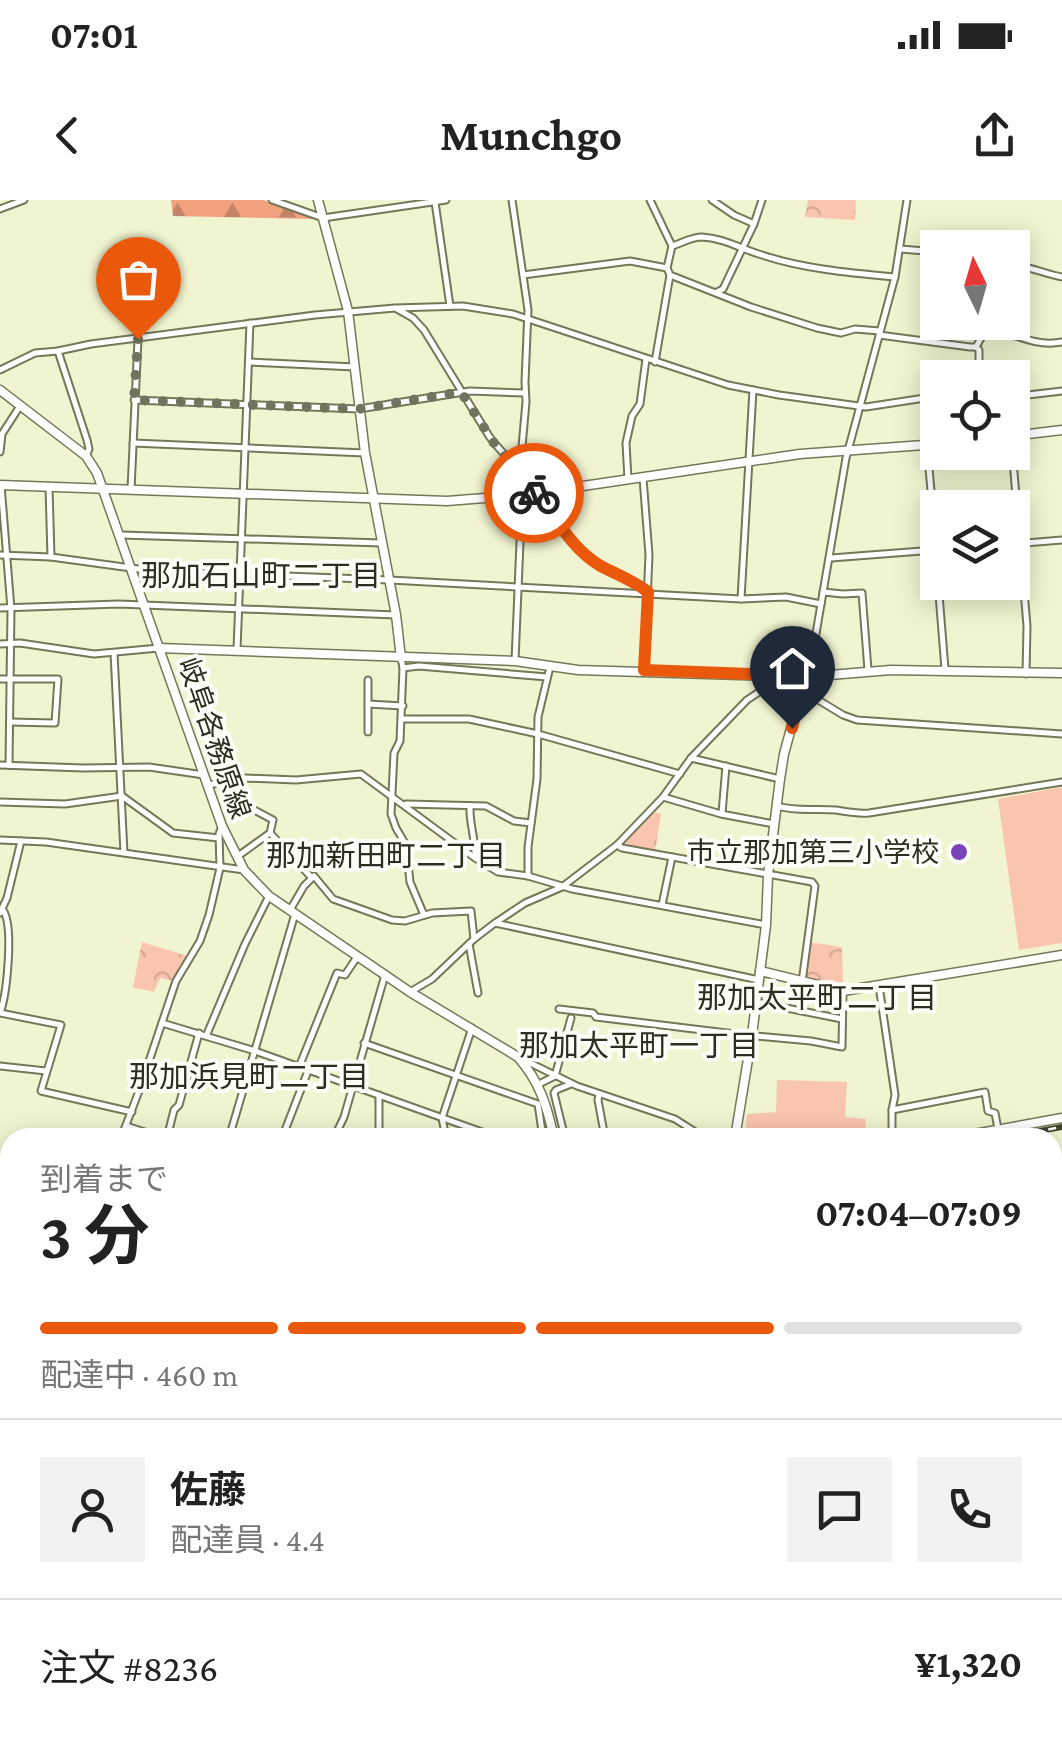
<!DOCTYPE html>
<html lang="ja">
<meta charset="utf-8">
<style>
:root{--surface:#fff;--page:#f2f2f2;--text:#222;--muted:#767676;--line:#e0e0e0;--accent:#ea580c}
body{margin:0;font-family:"Crimson Pro","Noto Sans JP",serif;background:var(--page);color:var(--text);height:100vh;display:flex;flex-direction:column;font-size:38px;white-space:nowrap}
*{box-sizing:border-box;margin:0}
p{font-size:32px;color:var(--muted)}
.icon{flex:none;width:55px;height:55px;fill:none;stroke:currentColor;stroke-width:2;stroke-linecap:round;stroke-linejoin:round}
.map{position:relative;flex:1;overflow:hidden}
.side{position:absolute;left:0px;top:928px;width:1062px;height:622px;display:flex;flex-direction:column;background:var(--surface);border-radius:30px 30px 0 0;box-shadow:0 5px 25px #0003}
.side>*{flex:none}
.needle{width:65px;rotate:355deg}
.fabs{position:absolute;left:920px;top:30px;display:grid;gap:20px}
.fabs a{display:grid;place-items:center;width:110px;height:110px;border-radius:0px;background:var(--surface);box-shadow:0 5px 25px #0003;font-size:50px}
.pin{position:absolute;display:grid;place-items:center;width:85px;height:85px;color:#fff;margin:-102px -42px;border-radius:50% 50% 50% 0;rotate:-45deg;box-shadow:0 0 10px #0007}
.pin .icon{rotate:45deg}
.courier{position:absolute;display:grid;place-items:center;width:100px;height:100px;margin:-50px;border:8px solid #ea580c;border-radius:50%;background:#fff;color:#222;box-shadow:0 2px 12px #0007}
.headline em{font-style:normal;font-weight:700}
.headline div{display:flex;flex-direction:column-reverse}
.headline{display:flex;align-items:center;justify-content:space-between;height:170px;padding:0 40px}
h1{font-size:65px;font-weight:700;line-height:75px}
.bar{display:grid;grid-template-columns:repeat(4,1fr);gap:15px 10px;align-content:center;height:120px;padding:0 40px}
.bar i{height:12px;border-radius:8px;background:var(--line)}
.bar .current{background:var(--accent)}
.bar p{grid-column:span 4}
.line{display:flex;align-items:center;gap:25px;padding:0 40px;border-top:2px solid var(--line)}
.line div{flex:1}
.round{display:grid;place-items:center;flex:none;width:105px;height:105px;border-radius:0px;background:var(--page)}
.status{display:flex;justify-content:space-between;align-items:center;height:70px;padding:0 50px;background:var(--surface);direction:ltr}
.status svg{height:28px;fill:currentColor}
header{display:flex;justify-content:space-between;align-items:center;height:130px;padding:0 40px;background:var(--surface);font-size:45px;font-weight:700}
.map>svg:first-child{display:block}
</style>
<div class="status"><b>07:01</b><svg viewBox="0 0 49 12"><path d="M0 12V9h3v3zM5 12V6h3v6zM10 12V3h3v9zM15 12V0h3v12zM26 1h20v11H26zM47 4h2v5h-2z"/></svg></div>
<header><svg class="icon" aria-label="back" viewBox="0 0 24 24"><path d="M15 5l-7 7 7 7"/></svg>Munchgo<svg class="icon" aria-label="share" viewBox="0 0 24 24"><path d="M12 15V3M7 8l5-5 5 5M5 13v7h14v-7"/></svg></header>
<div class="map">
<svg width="1062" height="1548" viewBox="0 0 1062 1548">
<defs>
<pattern id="forest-firs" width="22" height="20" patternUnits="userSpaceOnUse" patternTransform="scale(2.5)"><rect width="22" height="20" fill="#f1a17e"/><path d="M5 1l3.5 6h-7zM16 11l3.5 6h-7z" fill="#c38467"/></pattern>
<pattern id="park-crowns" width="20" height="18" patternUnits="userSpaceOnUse" patternTransform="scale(2.5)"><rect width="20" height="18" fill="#fac5ae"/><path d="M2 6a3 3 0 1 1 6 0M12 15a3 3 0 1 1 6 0" fill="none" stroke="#d6aa95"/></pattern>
</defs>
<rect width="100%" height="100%" fill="#f0f4d0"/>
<g fill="#fac5ae">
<path d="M1062,587V743L1019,750L998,599Z"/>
<path d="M777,880L847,882L845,917L866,919L865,937H745L747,914L776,912Z"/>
</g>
<path fill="url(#forest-firs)" d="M171,0H263L317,19L173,16Z"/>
<g fill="url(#park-crowns)">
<path d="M808,0H856L855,20L805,17Z"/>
<path d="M653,612L661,614L655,651L618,644Z"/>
<path d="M142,742L187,756L173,781L160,778L154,792L133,787Z"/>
<path d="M808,742L842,747L843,786L803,779Z"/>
</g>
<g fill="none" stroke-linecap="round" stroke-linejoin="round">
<g stroke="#53c6b4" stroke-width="11">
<path d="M0,1533L10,1532"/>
<path d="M167,1540L208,1544L222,1548"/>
<path d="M112,1548L135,1540"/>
</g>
<g stroke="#747858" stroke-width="9">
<g id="street">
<path d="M272,0L323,18L446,0"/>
<path d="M512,0L528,110L525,182L526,202L520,269"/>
<path d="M650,0L672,46L667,68L670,75L655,162"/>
<path d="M712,0L734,15L752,23"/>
<path d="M435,2L450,106"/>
<path d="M0,9L24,0"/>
<path d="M672,46C682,43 691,37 702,37C724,38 741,49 762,55C804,69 851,73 895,77"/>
<path d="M900,49L938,52"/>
<path d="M1012,65C1029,66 1045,74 1062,77"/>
<path d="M523,75L630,61L667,68"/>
<path d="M670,75L751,107L817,128L841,133L855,129L880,131"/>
<path d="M717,92L723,89L754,24L762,0"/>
<path d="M397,109L413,118L424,130L489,236C504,258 524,267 531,294"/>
<path d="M879,135L970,147H976L986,129L993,128C1016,135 1037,147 1062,142"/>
<path d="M976,147L979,150V178"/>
<path d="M58,151L87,240L89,249L86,256"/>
<path d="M249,162L355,167"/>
<path d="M0,170L35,153L58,151L91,144L315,115L395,108L463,106L513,114L728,185L779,195L866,207L938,196"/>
<path d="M1012,194L1028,195L1062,191"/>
<path d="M134,200L359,209L470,191L525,193"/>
<path d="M133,243L365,253"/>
<path d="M927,245L938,371"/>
<path d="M1012,249L1027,426L1026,474"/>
<path d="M0,252L2,234L20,206"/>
<path d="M643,278L649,355L644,471"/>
<path d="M628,279L626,243L632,216L640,204L646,159"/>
<path d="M1,285L11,409L9,565"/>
<path d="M49,287L51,357"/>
<path d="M131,289L138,139"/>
<path d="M540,292C554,319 573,349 600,365C616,374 633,380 648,392"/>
<path d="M121,335L382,343"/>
<path d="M1012,344L1062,340"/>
<path d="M0,355L51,357L153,371L390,380L741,399L786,397L821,404"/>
<path d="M831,358L935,350"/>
<path d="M938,382L945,469"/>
<path d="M823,392L843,394L862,393L868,470"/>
<path d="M741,399L753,190"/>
<path d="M0,408L119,404L396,415"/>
<path d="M0,444L20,443L94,454L159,448"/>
<path d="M237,449L250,123"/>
<path d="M114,453L124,653"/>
<path d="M401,458L403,468L419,466L547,477"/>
<path d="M515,461L522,295"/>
<path d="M403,468L400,541L394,553L391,614L396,628L406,645L410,682L424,715"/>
<path d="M806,475L813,451L846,258L895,77L907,0"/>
<path d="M0,479H58L55,523L10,522"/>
<path d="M368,480V532"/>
<path d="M802,490L843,515L857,520L1062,534"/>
<path d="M368,504L403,506"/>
<path d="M402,519H469L538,534L680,574"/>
<path d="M691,558L780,579"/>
<path d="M0,565L83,568L149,567L204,575"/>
<path d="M208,585L245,578L296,580L361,574L475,658L498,672L528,676L572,689L766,725"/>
<path d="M663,597L721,614L774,624"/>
<path d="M0,602L65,604L122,596L173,633L219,638"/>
<path d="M406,604L486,606L514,621L531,623"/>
<path d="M470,606C469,624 476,640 475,657"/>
<path d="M777,606C798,612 815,608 836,610C848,612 857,614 869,613L1062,582"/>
<path d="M722,613L726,566"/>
<path d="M270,633L311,677"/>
<path d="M0,640L46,642L244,670"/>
<path d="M617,645L622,648L812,682L815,686L802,782"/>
<path d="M238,656L270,633L273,620L247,606"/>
<path d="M528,676V647L537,579L538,517L550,467"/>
<path d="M662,705L672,657"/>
<path d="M3,710C14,726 7,794 0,813L61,825L41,891L132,912"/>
<path d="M290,710L304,686L314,676L333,699L392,720L405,721L432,713L471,711L474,739"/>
<path d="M0,713L7,698L21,641"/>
<path d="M495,723L759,780"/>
<path d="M469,744L478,793"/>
<path d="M879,786L895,895L892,910V938"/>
<path d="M410,792L432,779L474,739L495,723L525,703L562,687L617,645L663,597L691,558L747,500L780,478"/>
<path d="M756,802L842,819"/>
<path d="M559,809L593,813L596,817L735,834L811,841L842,847L843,791"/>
<path d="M162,823L255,851L499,938"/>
<path d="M207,834L245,744L269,696"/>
<path d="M364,843L538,904L543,938"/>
<path d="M520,858L577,886L675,919L705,938"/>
<path d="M0,866L46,871"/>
<path d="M299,867L337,773L345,775L357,757"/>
<path d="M539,884L555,876L571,818"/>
<path d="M599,894L598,900L605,938"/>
<path d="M379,895V938"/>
<path d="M892,910L985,892L988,911L995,913L998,929"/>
<path d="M126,926L163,938"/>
<path d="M121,938L139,891L176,781L200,741L209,715L220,668L219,634L222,626"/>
<path d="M167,938L174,910L179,905L199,833"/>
<path d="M229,938L295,714"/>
<path d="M282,938L308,871"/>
<path d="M334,938L344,917L385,775"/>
<path d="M446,938L442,918L472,828"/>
<path d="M565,938L554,893L556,890L571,884"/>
<path d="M0,966L10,968"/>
<path d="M1052,1001L1062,1000"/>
<path d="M0,1099L10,1100"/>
<path d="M1052,1113L1062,1111"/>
<path d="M0,1129L10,1126"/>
<path d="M1052,1170L1062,1169"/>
<path d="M0,1225H10"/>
<path d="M1052,1304L1062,1302"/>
<path d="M1052,1327L1062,1325"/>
<path d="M0,1328L10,1373"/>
<path d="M1052,1378L1062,1380"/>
<path d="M1052,1453L1062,1449"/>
<path d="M0,1458L10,1455"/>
<path d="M1052,1482L1062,1480"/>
<path d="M1052,1517L1062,1527"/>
<path d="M0,1526L10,1525"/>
<path d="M408,1540V1548"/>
<path d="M984,1540L986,1548"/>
<path d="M245,1547L249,1548"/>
<path d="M15,1548V1540"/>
<path d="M196,1548H205"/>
<path d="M606,1548L629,1540"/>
<path d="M900,1548L922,1540"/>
</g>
</g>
<g stroke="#747858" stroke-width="11">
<g id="secondary">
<path d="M318,0L348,111L365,253L396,415L401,458"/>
<path d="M0,190L86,256L97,273L222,626L244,670L269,696L410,792L518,857C540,882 547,906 554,938"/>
<path d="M1012,236L1062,230"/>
<path d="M0,285L447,301L522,295L800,254L938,244"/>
<path d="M159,448L515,461L578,470L805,477L891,470L1062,473"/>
<path d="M760,771L843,791L1062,755"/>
<path d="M735,938L752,835L766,725L768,675L780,579L784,554L805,477"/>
<path d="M952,938L1062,918"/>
<path d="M1052,1010L1062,1065"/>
<path d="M0,1236L10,1242"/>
<path d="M1052,1258L1062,1256"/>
<path d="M0,1321L10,1320"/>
<path d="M583,1540L586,1548"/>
<path d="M789,1540L792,1548"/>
<path d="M59,1548L90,1540"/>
</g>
</g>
<use href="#street" stroke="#fff" stroke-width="5"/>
<use href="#secondary" stroke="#fff" stroke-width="8"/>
<g stroke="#404332" stroke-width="6">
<g id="rail">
<path d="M1001,938L1062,927"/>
<path d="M1052,968L1062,966"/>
<path d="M0,1120L10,1118"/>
<path d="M0,1157L10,1155"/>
</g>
</g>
<use href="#rail" stroke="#fdfef7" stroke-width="2.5" stroke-dasharray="8" stroke-linecap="butt"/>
</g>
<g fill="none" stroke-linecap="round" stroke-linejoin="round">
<path stroke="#71735e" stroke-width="10" stroke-dasharray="0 18" d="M138,139L134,200L359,209L461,192L499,251L520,269L532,294L534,293"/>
<path stroke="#ea580c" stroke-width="12" d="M534,293L540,292C554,319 573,349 599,365C615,374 633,380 648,392L644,470L805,476L792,528"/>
</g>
<circle fill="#7943b9" stroke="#fdfef7" stroke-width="4" cx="959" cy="652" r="10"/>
<g text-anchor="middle" stroke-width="8" stroke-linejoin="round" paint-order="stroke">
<g font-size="28" fill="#2c2e20" stroke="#fdfef7">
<text transform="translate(215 538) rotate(71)" y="10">岐阜各務原線</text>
</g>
<g font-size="28" fill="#2c2e20" stroke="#fdfef7" text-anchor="end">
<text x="939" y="662">市立那加第三小学校</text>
</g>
<g font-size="30" fill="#2c2e20" stroke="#fdfef7">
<text x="261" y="386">那加石山町二丁目</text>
<text x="386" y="666">那加新田町二丁目</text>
<text x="817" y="808">那加太平町二丁目</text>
<text x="639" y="856">那加太平町一丁目</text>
<text x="249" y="887">那加浜見町二丁目</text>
</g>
</g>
</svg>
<div class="fabs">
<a><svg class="needle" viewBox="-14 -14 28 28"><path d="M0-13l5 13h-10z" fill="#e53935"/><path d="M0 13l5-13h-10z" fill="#767676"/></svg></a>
<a><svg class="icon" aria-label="locate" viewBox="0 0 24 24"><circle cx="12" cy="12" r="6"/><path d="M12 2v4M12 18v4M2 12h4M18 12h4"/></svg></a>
<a><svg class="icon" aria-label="layers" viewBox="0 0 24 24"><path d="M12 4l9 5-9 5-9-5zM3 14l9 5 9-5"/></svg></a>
</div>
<div class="pin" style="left:138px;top:139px;background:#ea580c"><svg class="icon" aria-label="bag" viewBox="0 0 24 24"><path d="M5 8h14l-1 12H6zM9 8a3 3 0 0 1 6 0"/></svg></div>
<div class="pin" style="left:792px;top:528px;background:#1f2937"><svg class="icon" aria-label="home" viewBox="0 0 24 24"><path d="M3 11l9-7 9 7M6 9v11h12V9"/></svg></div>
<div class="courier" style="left:534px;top:293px"><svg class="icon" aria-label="bike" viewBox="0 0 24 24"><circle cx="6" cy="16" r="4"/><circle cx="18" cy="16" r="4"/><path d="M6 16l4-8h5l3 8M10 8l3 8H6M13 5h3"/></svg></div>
<section class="side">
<div class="headline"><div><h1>3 分</h1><p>到着まで</p></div><em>07:04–07:09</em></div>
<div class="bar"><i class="current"></i><i class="current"></i><i class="current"></i><i></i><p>配達中 · 460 m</p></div>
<div class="line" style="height:180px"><a class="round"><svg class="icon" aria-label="person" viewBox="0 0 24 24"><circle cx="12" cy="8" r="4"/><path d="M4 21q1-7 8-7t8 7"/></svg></a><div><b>佐藤</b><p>配達員 · 4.4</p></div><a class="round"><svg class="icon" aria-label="chat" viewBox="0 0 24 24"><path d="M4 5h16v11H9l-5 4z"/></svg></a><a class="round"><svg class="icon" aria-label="phone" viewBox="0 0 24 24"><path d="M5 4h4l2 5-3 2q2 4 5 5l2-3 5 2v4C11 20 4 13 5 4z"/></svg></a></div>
<div class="line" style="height:130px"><div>注文 #8236</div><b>¥1,320</b></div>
</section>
</div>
